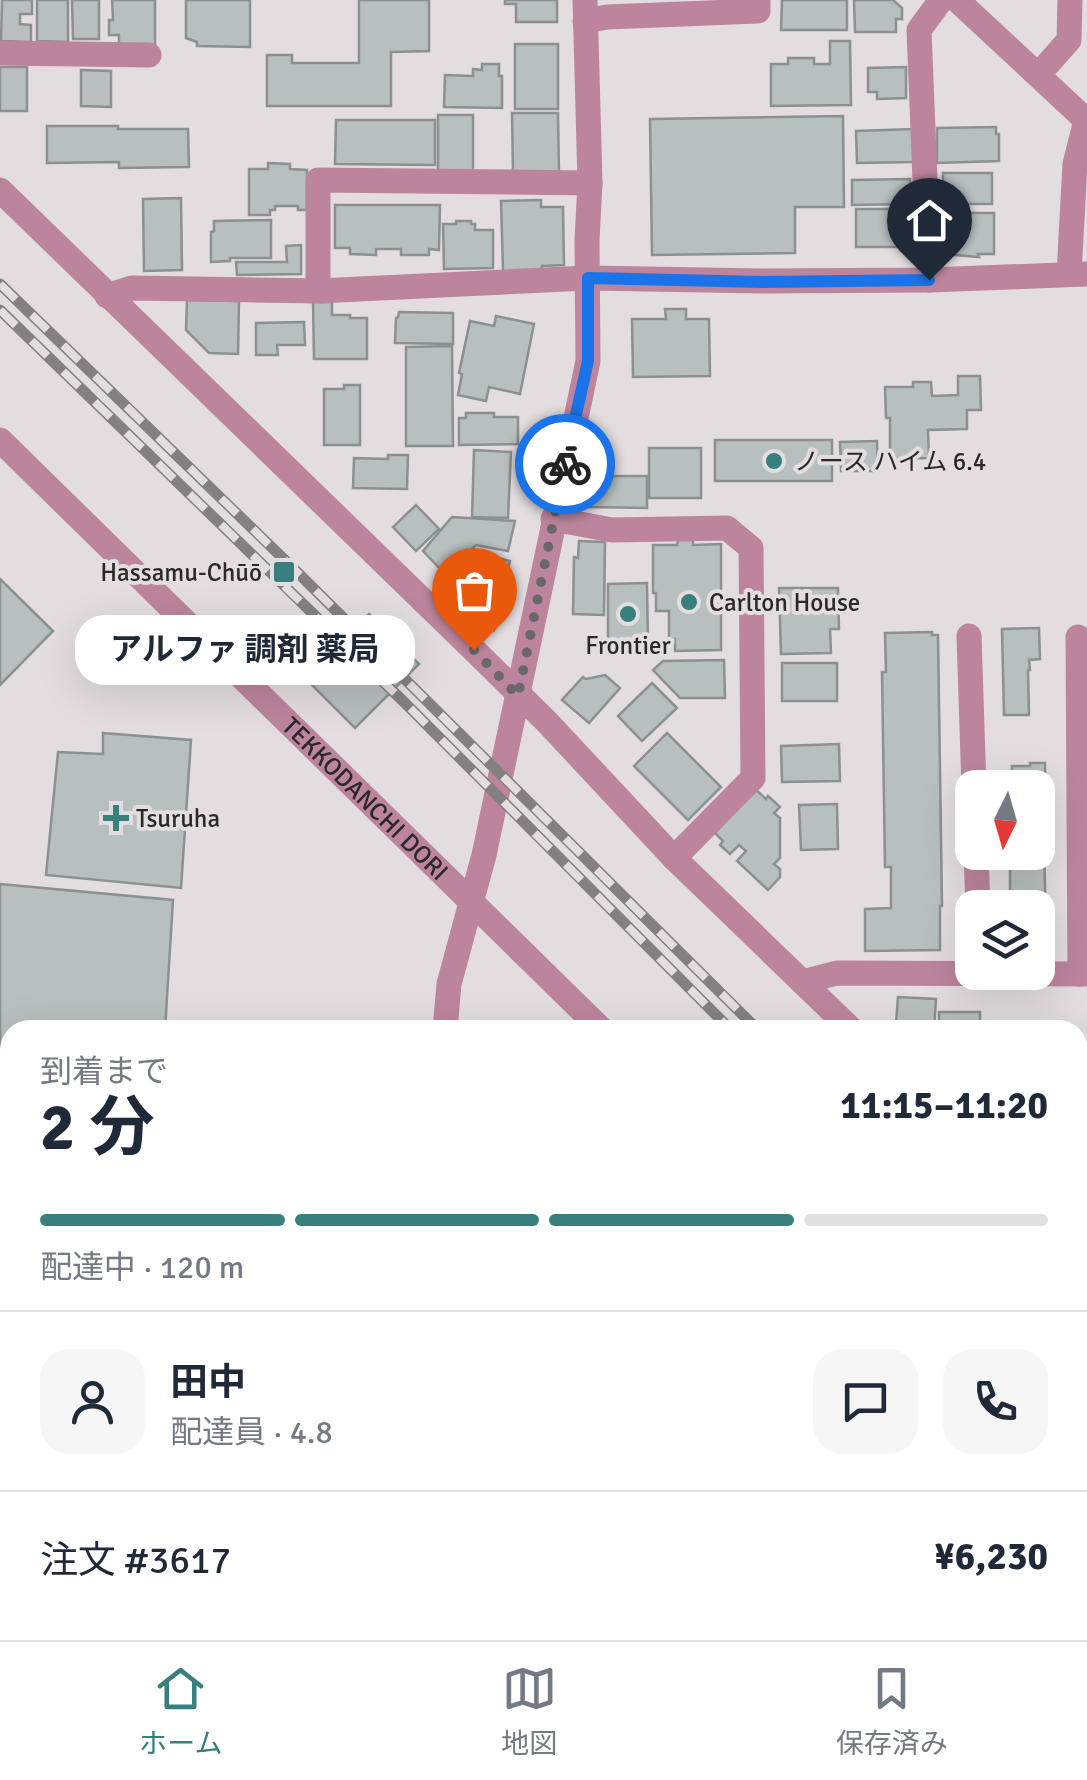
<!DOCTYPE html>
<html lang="ja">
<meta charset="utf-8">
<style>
:root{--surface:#fff;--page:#f6f6f7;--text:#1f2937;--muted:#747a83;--line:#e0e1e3;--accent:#38807e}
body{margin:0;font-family:Signika,"Noto Sans JP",sans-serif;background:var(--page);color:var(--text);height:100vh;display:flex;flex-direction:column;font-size:38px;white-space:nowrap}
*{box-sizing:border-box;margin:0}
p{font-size:32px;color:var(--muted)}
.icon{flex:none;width:55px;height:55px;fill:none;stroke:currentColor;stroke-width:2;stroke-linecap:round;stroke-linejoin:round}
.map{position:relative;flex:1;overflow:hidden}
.side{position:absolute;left:0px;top:1020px;width:1088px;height:620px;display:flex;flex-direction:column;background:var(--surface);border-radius:30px 30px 0 0;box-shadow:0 10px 40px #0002}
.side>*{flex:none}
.needle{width:65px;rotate:185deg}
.fabs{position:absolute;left:955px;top:770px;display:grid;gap:20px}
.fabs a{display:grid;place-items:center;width:100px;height:100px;border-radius:20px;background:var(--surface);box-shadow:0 10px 40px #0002;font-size:50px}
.pin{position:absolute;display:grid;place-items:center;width:85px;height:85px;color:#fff;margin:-102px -42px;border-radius:50% 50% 50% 0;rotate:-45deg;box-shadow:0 0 10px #0007}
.pin .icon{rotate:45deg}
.courier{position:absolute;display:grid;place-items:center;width:100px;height:100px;margin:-50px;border:8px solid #1a73e8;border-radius:50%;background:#fff;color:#222;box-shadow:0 2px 12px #0007}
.bubble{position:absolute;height:70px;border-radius:30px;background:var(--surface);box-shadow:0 10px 40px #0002;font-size:32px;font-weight:700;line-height:70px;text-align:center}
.head em{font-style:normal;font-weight:700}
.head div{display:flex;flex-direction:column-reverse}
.head{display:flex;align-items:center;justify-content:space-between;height:170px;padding:0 40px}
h1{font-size:65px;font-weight:700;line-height:75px}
.bar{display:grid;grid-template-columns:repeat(4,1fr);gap:15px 10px;align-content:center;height:120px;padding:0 40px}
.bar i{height:12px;border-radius:8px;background:var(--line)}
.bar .on{background:var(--accent)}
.bar p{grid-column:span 4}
.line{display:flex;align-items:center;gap:25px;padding:0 40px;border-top:2px solid var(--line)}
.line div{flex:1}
.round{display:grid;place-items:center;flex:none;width:105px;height:105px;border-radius:30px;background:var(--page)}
.dock{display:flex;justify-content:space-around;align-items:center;height:140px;border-top:2px solid var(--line);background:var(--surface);font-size:28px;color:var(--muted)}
.dock a{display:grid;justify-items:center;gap:5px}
.dock .on{color:var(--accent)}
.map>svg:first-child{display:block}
</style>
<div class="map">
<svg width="1087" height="1640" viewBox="0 0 1087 1640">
<rect width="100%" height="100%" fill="#e3dddf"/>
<path fill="#ded0d5" d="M1078,1557L1087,1566V1640H446L447,1630H1078Z"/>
<path fill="#fdb9d7" d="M1078,1622L1087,1631V1640H951L953,1630H1078Z"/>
<g fill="#b8bfbf" stroke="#8a9190" stroke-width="2.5">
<path d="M2,0H32V14H20V24L31,25V42L1,41Z"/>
<path d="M37,0H68V42L37,41Z"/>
<path d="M72,0H99V39H73Z"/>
<path d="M112,0H155V48H119V35H109V20H113Z"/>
<path d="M186,0H250V47L197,46V42L186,38Z"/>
<path d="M359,0H429V51L391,52V106H267V55H292V63H359Z"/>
<path d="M505,0H557V22H516V4H505Z"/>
<path d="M782,0H847V30H781Z"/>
<path d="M854,0H893L902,8V19H896V32H855Z"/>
<path d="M830,41H850L851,105L771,106V64H788V58H814V64H830Z"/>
<rect x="515" y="44" width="43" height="65"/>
<path d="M482,64H499V76H502V108L444,107L445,75L473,76V69L482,70Z"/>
<rect x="0" y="67" width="27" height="44"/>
<path d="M906,67V98L877,99V92H868V68Z"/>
<path d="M81,70L111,71V107L81,106Z"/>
<path d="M512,113H558L559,174H513Z"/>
<path d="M438,115H473V174L438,173Z"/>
<path d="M843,116L844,207H795V253L652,255L650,119Z"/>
<path d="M336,120H435V165L335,164Z"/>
<path d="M47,126H118V129H188L189,167L119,168V162L47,163Z"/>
<path d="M996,127V134H999V161L937,163V128Z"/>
<path d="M913,129L914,162L857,163L856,131Z"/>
<path d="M268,163L290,164V169L307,170V210H298V206H275V210H270V215H249V169H268Z"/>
<rect x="943" y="173" width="49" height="31"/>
<path d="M910,179L911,204L852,205V180Z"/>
<path d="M181,198L182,270L144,271L143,199Z"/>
<path d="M541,200V207H563L564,265L542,266V271H503L501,201Z"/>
<path d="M335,205H440L439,250L429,249V255H401V249H376V255L350,254V248H335Z"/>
<rect x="856" y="209" width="47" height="38"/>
<path d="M944,213H994V254H978L979,257L944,254Z"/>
<path d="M271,220V258H230V261L211,262V232L214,231V221Z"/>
<path d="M456,221H471V224H475V230H493V268L444,269L443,224H456Z"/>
<path d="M301,245V274L237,275L236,262H287L286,246Z"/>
<path d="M187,300L239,301L238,354L209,353L186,330Z"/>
<path d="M313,302H332V315H350V318H367V359H314Z"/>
<path d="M665,309H686V319H709L710,376L633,377L632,319H666Z"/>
<path d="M399,312L453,313V344L395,343L396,318L398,317Z"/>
<path d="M496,316L534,324L520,394L489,387L486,401L458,395L462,374L459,373L470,321L494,326Z"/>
<path d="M304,322L305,345H277L278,355H256V323Z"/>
<path d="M452,346L453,446H406V347Z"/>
<path d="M958,376H980L981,410H967V429L928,430L929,458L890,459V418H886L885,387H913V382H931L932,396L958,395Z"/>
<path d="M344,385H360V445H324V389H344Z"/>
<path d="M466,413H494V417H518V444L459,445V418H466Z"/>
<rect x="715" y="440" width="117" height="41"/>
<path d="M877,441L878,471H841L840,442Z"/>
<rect x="649" y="448" width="52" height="50"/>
<path d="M474,450L511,452L508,518L472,517Z"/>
<path d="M388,455H408L407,489L353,488L354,458L388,459Z"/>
<path d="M590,476H647V508L590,507Z"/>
<path d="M416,505L439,529L416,551L393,527Z"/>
<path d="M452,517L515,521L508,551L476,545L445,574L423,551Z"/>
<path d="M678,540H693V545L721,544V650L675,651V639H669V611H656V593H653V545H677Z"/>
<path d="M579,541L605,542L604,615L573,614L574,557L578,558Z"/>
<path d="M480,553L510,561L494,630L449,584Z"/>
<path d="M0,579L53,631L0,685Z"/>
<path d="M647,583L648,644H633V649L608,648V584Z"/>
<path d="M779,588H838L839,629H830L831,653L781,654Z"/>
<path d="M369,614L419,664L355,728L306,679Z"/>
<path d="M1039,628L1040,659L1029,660L1030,670H1028L1029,715H1004L1002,629Z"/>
<path d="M932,632V635H938L942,906H940V950L865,951V909L891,908V867H885L882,672H886L885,633Z"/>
<path d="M724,660L725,698H680L653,670L663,661Z"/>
<rect x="782" y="663" width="55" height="38"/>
<path d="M605,675L620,688L589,723L562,700L583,677L586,679Z"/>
<path d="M652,683L677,708L642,741L618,716Z"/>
<path d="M103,733L191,740L181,888L46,875L58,752L103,754Z"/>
<path d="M667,733L721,787L688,820L634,766Z"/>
<path d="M839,744L840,781L782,782L781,746Z"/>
<path d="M1030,763H1045L1046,826L1038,827V788H1012V766H1030Z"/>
<path d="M755,789L766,799L768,796L780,807L774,813L780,818V858L774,864L780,869V877L768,890L737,861L746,851L739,845L730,854L720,845L723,841L715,833Z"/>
<path d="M837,804L838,849L801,850L799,805Z"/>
<path d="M1038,839H1044L1046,932H1038V908H1010V852H1038Z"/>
<path d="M0,884L173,900L165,1030H10V1115H0Z"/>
<path d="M898,997L936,999L934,1030H906V1024L896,1023Z"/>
<rect x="939" y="1012" width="41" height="18"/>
<rect x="1078" y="1059" width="9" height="50"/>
<path d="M0,1184L10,1185V1249L0,1248Z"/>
<path d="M49,1630H99L100,1640H50Z"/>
<path d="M620,1630H884L883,1640H704Z"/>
</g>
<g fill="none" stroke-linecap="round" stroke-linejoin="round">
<g stroke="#bc859d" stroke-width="25">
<path d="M957,0L1087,121"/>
<path d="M585,21L607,17L758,11V0"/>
<path d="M0,53L149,55"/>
<path d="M1039,74L1069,40L1070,0"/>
<path d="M0,190L474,650L547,722L674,858L852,1030"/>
<path d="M1069,274L1075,164L1086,120"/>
<path d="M929,280L919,30L941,0"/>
<path d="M318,291V180L590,183"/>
<path d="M107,296L132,288L318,291L588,278L763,281L929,280L1087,274"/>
<path id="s1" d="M0,440L602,1030"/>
<path d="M553,519L612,530L727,528L751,548L753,778L674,858"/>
<path d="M969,636L974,788"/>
<path d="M1078,637L1080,974"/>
<path d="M976,852L978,908"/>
<path d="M802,982L837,973L1087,974"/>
<path d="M445,1030L449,984L484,855L588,361L587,240L590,183L585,0"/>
<path d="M1078,1200H1087"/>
<path d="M1078,1246L1087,1256"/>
<path d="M0,1411L10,1412"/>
<path d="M1078,1498L1087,1507"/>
<path d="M401,1640L402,1630"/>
</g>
<g stroke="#848081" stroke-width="11">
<g id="rail">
<path d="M0,284L292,567L758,1030"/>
<path d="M0,310L404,702L731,1030"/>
<path d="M1078,1348L1087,1357"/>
<path d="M1078,1375L1087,1384"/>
</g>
</g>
<use href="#rail" stroke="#e3dddf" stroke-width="8" stroke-dasharray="22" stroke-linecap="butt"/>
</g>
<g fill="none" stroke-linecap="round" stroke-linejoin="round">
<path stroke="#6b6769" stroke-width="10" stroke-dasharray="0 18" d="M474,650L518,696L565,464"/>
<path stroke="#1a73e8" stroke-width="12" d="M565,464L588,361V278L763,282L929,280"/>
</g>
<g fill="#38807e" stroke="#e3dddf" stroke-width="4">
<circle cx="774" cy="461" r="10"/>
<rect x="272" y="560" width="24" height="24" rx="5"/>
<circle cx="689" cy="602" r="10"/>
<circle cx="628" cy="614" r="10"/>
<path d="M111 803h10v10h10v10h-10v10h-10v-10h-10v-10h10z"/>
</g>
<g text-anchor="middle" stroke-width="8" stroke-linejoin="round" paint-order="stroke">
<g font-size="25" fill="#2a2829" stroke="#e3dddf" text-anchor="start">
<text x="794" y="470">ノース ハイム 6.4</text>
<text x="262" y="581" text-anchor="end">Hassamu-Chūō</text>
<text x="709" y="611">Carlton House</text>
<text x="628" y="654" text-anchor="middle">Frontier</text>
<text x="136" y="827">Tsuruha</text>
</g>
<g font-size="25" fill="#2a2829" stroke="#e3dddf">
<text dy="9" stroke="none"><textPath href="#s1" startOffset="512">TEKKODANCHI DORI</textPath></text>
</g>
</g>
</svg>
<div class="fabs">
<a><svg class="needle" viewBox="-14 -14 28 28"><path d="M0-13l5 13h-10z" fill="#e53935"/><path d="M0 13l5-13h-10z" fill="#747a83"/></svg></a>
<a><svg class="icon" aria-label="layers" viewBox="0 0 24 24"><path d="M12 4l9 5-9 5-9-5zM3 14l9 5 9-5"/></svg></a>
</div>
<div class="pin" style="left:474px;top:650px;background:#ea580c"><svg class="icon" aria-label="bag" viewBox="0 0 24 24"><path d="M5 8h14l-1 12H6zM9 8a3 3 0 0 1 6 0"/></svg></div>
<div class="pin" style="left:929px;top:280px;background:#1f2937"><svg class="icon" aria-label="home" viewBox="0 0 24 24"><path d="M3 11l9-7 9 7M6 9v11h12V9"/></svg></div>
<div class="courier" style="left:565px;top:464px"><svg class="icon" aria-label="bike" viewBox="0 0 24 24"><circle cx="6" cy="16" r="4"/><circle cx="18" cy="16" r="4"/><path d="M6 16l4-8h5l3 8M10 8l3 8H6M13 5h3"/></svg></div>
<div class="bubble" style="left:75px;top:615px;width:340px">アルファ 調剤 薬局</div>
<section class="side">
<div class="head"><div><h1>2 分</h1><p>到着まで</p></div><em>11:15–11:20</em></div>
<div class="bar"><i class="on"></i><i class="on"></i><i class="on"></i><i></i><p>配達中 · 120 m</p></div>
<div class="line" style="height:180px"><a class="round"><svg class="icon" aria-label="person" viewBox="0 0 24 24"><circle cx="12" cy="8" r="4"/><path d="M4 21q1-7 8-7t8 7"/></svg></a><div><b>田中</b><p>配達員 · 4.8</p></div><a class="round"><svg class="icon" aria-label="chat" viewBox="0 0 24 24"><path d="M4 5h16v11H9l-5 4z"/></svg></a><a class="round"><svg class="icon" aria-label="phone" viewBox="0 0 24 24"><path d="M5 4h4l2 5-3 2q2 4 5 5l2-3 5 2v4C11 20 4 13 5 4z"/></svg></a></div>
<div class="line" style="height:130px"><div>注文 #3617</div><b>¥6,230</b></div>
</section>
</div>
<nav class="dock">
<a class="on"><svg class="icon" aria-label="home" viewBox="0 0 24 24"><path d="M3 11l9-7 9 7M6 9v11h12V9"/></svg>ホーム</a>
<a><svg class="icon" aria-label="map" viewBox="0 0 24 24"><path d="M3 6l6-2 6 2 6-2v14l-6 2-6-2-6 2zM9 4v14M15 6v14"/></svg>地図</a>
<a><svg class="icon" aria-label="saved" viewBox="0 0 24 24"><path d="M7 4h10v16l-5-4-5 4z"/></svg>保存済み</a>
</nav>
